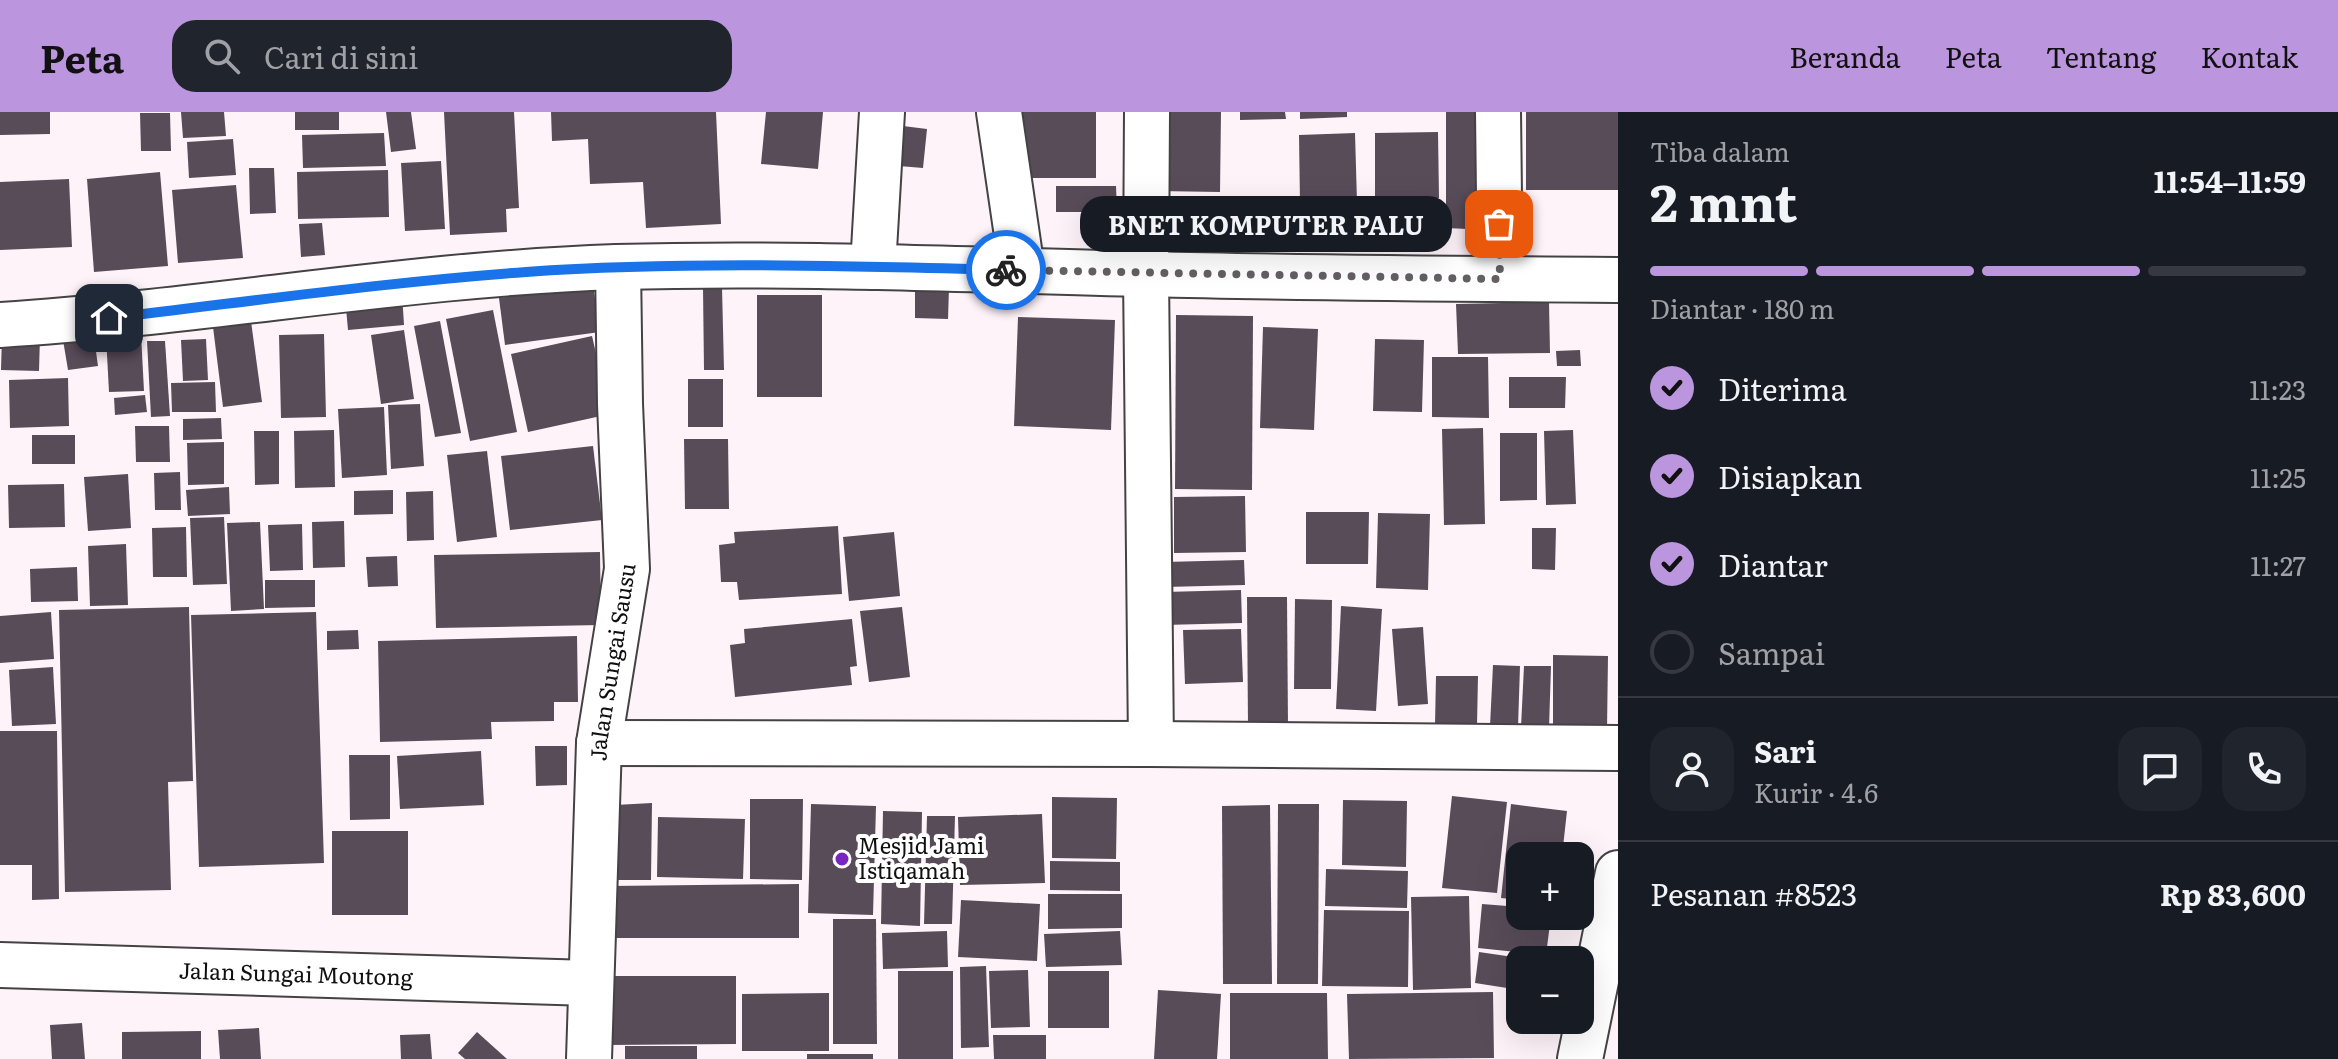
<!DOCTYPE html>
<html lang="id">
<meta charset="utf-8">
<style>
:root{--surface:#171b24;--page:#20242c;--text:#f1f3f6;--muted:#9ea1a6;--line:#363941;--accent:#bb96df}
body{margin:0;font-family:Literata,serif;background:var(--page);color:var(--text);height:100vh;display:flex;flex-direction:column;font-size:30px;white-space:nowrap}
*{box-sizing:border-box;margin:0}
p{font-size:26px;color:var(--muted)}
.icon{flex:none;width:44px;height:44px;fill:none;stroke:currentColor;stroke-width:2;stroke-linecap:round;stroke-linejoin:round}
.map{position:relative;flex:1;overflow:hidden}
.side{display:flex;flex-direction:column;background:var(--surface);width:720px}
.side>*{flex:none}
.tools{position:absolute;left:1506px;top:730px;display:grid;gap:16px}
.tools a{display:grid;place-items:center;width:88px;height:88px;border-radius:16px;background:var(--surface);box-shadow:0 8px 32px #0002;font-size:40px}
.pin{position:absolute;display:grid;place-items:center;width:68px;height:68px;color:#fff;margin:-34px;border-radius:16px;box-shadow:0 4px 12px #0006}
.courier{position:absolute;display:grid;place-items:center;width:80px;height:80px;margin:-40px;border:6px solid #1a73e8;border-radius:50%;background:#fff;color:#222;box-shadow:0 2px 10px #0007}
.bubble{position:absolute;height:56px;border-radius:24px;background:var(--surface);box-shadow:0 8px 32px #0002;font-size:26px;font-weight:700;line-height:56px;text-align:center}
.summary em{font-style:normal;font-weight:700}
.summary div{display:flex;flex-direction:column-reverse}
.summary{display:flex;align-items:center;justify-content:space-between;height:136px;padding:0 32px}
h1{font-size:52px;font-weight:700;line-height:60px}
.bar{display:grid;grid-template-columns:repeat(4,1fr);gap:12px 8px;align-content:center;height:96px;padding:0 32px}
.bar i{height:10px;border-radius:6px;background:var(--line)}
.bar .selected{background:var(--accent)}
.bar p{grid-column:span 4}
.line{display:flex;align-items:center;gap:20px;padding:0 32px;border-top:2px solid var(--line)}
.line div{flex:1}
.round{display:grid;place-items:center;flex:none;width:84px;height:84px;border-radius:24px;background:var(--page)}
ol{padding:0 32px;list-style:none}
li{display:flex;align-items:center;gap:24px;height:88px}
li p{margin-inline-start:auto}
li .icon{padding:8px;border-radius:50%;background:var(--accent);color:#111;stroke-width:4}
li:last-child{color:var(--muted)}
li i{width:44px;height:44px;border:4px solid var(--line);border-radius:50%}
header{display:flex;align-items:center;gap:48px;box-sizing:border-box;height:112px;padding:0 40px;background:var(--accent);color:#111}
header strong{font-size:38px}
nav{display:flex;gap:44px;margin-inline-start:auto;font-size:28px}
.search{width:560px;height:72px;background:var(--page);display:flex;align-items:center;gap:20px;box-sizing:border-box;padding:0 28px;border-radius:24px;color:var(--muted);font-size:30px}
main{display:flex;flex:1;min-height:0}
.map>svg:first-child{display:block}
</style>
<header>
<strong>Peta</strong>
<div class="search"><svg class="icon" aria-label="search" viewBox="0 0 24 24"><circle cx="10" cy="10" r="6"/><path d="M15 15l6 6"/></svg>Cari di sini</div>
<nav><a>Beranda</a><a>Peta</a><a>Tentang</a><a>Kontak</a></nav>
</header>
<main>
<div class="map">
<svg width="1618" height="947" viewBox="0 0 1618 947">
<rect width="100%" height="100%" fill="#fff3fa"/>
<g fill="#584c59">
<path d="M0,0H50V22L0,23Z"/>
<path d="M181,0H224L226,24L183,26Z"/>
<rect x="295" y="0" width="44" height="18"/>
<path d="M386,0H411L416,37L391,40Z"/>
<path d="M444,0H514L519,96L506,97L507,120L450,123Z"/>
<path d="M551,0H716L721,112L646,116L643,70L590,72L588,27L552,29Z"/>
<path d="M766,0H823L818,57L761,52Z"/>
<rect x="1018" y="0" width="78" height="66"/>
<path d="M1159,0H1221L1220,80L1158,79Z"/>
<path d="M1240,0H1285L1286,7L1240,8Z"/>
<path d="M1300,0H1347V5L1300,7Z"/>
<path d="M1446,0H1486L1489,118L1446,116Z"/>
<rect x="1526" y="0" width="92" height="78"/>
<path d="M140,1H170L171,39H141Z"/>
<path d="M903,14L927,17L923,56L899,54Z"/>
<path d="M1438,20L1439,86L1375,87V21Z"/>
<path d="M384,21L386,54L303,56L302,23Z"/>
<path d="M1355,21L1357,90L1300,92L1299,23Z"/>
<path d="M233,27L236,63L189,66L187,30Z"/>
<path d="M441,49L445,117L405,119L401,51Z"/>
<path d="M249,56H274L276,101L250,102Z"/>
<path d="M388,58L389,105L298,107L297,60Z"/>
<path d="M160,60L168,154L94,160L87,67Z"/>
<path d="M69,67L72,135L0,138V70Z"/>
<path d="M236,73L243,146L178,151L172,78Z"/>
<path d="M1056,74H1116L1117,100H1056Z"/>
<path d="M322,111L325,143L301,145L299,112Z"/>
<path d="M593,173L600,220L505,233L499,186Z"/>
<path d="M722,175L724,258H704L703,176Z"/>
<path d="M915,175H949L948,207L915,206Z"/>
<path d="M402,181L404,213L348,218L345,185Z"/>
<rect x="757" y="183" width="65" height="102"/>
<path d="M1549,190L1550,241L1458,242L1456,192Z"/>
<path d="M493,198L517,320L470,329L446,207Z"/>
<path d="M250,202L262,290L223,295L212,207Z"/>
<path d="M1176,203L1253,204L1252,378L1175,377Z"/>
<path d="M1018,205L1115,208L1111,318L1014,314Z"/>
<path d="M440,209L461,321L435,325L414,214Z"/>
<path d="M1263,215L1318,217L1314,318L1260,316Z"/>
<path d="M93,218L98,254L68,258L62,222Z"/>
<path d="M404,218L414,287L381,292L371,223Z"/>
<path d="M141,222L144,279L109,280L106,224Z"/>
<path d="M324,222L326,305L281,306L279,223Z"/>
<path d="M2,223L40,224L39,259L1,258Z"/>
<path d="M592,224L610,302L528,320L511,242Z"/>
<path d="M206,227L208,268L183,269L181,228Z"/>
<path d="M1375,227L1424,228L1422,300L1373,299Z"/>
<path d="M147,229H165L170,304L151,305Z"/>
<path d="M1580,238L1581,254H1557L1556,239Z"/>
<path d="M1432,245H1488L1489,306L1432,305Z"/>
<path d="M1509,265H1566L1565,296H1509Z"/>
<path d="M68,266L69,314L10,316L9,268Z"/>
<rect x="688" y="267" width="35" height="48"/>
<path d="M215,270L216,300H172L171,271Z"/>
<path d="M145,283L147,300L115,303L114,286Z"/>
<path d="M420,292L424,354L391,357L388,293Z"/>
<path d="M384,295L387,363L342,366L338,297Z"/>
<path d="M221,306L222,327L183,328V307Z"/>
<path d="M135,314H169L170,350H136Z"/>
<path d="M1483,316L1485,412L1444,413L1442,317Z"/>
<path d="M334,318L335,375L295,376L294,319Z"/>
<path d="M1573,318L1576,392L1546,393L1544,319Z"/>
<path d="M254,319H279V372L255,373Z"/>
<path d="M1500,321H1537V388L1500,389Z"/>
<rect x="32" y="323" width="43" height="29"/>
<path d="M684,327H728L729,397H685Z"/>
<path d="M224,330V372L188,373L187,331Z"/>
<path d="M593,334L602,408L510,418L501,344Z"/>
<path d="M487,339L497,425L457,430L447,343Z"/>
<path d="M180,360L181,398H155L154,361Z"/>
<path d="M128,362L131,416L88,419L84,365Z"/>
<path d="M64,372L65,415L9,416L8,373Z"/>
<path d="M229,375L230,402L188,404L186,378Z"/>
<path d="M393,378V402L354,403V379Z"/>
<path d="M433,379L434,428L407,429L406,380Z"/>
<path d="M1245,384L1246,440L1174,441V385Z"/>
<path d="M1306,400H1369L1368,452H1306Z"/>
<path d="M1378,401L1430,402L1428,478L1376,476Z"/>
<path d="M224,405L227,472L193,473L190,406Z"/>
<path d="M344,409L345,455L313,456L312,410Z"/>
<path d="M260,410L264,497L231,499L227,411Z"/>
<path d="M302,412L303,458L270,459L268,413Z"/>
<path d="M838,414L842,482L739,488L737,470H721L719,433L735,431L734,420Z"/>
<path d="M186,415L187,465H153L152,416Z"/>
<path d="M1532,416H1556L1555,458L1532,457Z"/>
<path d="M894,420L900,484L849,489L843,425Z"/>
<path d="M126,432L128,493L90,494L88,434Z"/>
<path d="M600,440L601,513L436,516L434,443Z"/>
<path d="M397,444L398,474L368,475L366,445Z"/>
<path d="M1244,448L1245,473L1165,475L1164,450Z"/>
<path d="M77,455L78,489L31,490L30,457Z"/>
<path d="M265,468H315V495L265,496Z"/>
<path d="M1241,478L1242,511L1164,513V480Z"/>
<path d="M1247,485H1287L1288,615H1248Z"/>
<path d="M1295,487L1332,488L1331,577H1294Z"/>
<path d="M1341,494L1382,497L1376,599L1336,597Z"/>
<path d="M189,495L193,669L168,670L171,778L65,780L59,498Z"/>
<path d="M902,495L910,565L869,570L860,499Z"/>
<path d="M51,500L54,547L0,551V504Z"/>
<path d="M316,500L324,751L199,755L191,503Z"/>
<path d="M852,507L857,554L850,555L852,573L735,585L730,533L745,531L744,517Z"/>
<path d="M1423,515L1428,592L1398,594L1392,517Z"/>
<path d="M1241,517L1243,570L1185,572L1183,518Z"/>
<path d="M358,518L359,537L327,538V519Z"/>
<path d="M577,524L578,590H554V609L491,610L492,627L380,630L378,529Z"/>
<path d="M1553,543L1608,544L1607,618L1553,617Z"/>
<path d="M1493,553L1520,554L1518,615L1490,614Z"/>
<path d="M1524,554H1551L1549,616L1521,615Z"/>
<path d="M53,555L56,612L12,614L9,558Z"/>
<path d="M1436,564H1478L1477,613H1435Z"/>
<path d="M0,619H57L59,787L32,788V753H0Z"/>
<path d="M535,634H567V673L536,674Z"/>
<path d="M481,639L484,693L400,697L397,644Z"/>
<path d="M349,643H390V707L350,708Z"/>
<path d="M1452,684L1507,690L1497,781L1442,776Z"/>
<path d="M1052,685L1117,686L1116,747L1052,746Z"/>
<path d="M750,687H803L802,768L750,767Z"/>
<path d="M1343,688L1407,689L1406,755L1342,753Z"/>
<path d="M652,691L651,768H610L615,693Z"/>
<path d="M811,692L876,694L873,803L808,801Z"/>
<path d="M1278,692H1319L1318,872H1277Z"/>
<path d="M1511,692L1567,699L1562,744H1520V788L1501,786Z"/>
<path d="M1270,693L1272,872H1223L1222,694Z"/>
<path d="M883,699L922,700L920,814L881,812Z"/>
<path d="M1042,702L1045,771L960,773L958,705Z"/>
<path d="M927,704H955L952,812H924Z"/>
<path d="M658,705L745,707L743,767L657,765Z"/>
<rect x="332" y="719" width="76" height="84"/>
<path d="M1050,749L1120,750V779L1050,778Z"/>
<path d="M1326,757L1408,759L1407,796L1325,794Z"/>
<path d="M799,772V826H609L610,774Z"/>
<path d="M1048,782H1122V816L1048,817Z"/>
<path d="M1469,784L1471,876L1413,878L1411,785Z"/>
<path d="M961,788L1040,792L1037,849L958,845Z"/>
<path d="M1482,792L1520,795V804H1551L1546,843L1478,836Z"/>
<path d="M1324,798L1409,799L1408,875L1322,874Z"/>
<path d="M833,807H876L877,932H833Z"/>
<path d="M947,819L948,855L883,857L882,821Z"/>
<path d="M1120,819L1122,853L1046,855L1044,822Z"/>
<path d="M1479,840L1520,846V878L1475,871Z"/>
<path d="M986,854L989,935L961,936L960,855Z"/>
<path d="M1028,858L1030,915L991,916L989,859Z"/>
<rect x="898" y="859" width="55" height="88"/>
<rect x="1048" y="859" width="61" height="57"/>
<path d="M608,864H736V932L608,933Z"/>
<path d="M1158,878L1221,882L1217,947H1154Z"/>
<path d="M1493,880L1494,946L1349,947L1347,882Z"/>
<path d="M829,881V939H742V882Z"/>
<path d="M1230,881H1327L1328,947H1230Z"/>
<path d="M82,911L85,947H52L50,913Z"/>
<path d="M259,916L261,947H220L218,918Z"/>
<path d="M201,919V947H122V920Z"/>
<path d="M477,920L507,947H465L458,941Z"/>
<path d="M430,922L432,947H401L400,923Z"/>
<path d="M993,923H1046V947H994Z"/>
<rect x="625" y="934" width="72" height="13"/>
<rect x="807" y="942" width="66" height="5"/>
</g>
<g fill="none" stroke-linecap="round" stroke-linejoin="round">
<g stroke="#434343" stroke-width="48">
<g id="minor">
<path d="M999,0L1022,158"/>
<path d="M1147,0L1146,162L1151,632"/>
<path d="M1498,0L1500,167"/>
<path d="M873,155L882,0"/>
<path d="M0,213C206,200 410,162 616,155C793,150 969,158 1146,162C1303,166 1461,167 1618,168"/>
<path d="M599,631L1151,632L1618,636"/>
<path id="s1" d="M0,853L590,871"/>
<path id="s2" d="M589,947L599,631L627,457L620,292L618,155"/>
<path d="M1580,947L1618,761"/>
</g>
</g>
<use href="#minor" stroke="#fff" stroke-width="44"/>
</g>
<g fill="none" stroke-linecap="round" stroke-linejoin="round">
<path stroke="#645f62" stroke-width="8" stroke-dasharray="0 14.4" d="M1006,158L1500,167L1499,112"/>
<path stroke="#1a73e8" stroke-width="10" d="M109,206C247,190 386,170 526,160C685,149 846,154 1006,158"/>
</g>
<circle fill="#7925c2" stroke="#fff" stroke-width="3" cx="842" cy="747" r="8"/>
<g text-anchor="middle" stroke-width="8" stroke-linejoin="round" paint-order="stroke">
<g font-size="22" fill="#101010" stroke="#fff">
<text dy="8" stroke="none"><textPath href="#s2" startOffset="398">Jalan Sungai Sausu</textPath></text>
<text dy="8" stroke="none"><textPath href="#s1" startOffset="296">Jalan Sungai Moutong</textPath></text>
</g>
<g font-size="22" fill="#101010" stroke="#fff" text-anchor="start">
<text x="858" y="742">Mesjid Jami<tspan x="858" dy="25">Istiqamah</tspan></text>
</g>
</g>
</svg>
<div class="tools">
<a>+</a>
<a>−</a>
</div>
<div class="pin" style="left:1499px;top:112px;background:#ea580c"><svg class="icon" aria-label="bag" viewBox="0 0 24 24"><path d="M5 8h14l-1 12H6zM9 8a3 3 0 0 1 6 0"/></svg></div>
<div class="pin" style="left:109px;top:206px;background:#1f2937"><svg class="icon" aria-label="home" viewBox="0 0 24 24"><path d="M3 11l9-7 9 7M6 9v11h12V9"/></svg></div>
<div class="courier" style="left:1006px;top:158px"><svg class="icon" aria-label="bike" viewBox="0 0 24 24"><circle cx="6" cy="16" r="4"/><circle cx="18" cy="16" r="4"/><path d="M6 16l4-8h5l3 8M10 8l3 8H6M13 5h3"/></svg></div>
<div class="bubble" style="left:1080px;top:84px;width:372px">BNET KOMPUTER PALU</div>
</div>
<section class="side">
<div class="summary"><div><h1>2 mnt</h1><p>Tiba dalam</p></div><em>11:54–11:59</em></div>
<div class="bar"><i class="selected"></i><i class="selected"></i><i class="selected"></i><i></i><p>Diantar · 180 m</p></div>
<ol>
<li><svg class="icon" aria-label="check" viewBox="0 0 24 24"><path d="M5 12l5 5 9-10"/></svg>Diterima<p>11:23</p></li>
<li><svg class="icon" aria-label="check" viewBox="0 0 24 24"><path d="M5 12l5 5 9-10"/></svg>Disiapkan<p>11:25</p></li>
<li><svg class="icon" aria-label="check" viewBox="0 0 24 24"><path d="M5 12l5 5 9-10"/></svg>Diantar<p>11:27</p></li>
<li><i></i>Sampai</li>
</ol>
<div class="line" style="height:144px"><a class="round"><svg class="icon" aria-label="person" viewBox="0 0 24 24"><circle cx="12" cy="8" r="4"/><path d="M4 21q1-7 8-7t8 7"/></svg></a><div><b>Sari</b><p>Kurir · 4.6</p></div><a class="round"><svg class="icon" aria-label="chat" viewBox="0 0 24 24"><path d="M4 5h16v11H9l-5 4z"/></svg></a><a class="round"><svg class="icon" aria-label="phone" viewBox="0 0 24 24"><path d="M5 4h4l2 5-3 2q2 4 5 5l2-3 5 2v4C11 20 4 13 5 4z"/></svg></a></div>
<div class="line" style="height:104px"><div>Pesanan #8523</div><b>Rp 83,600</b></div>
</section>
</main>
